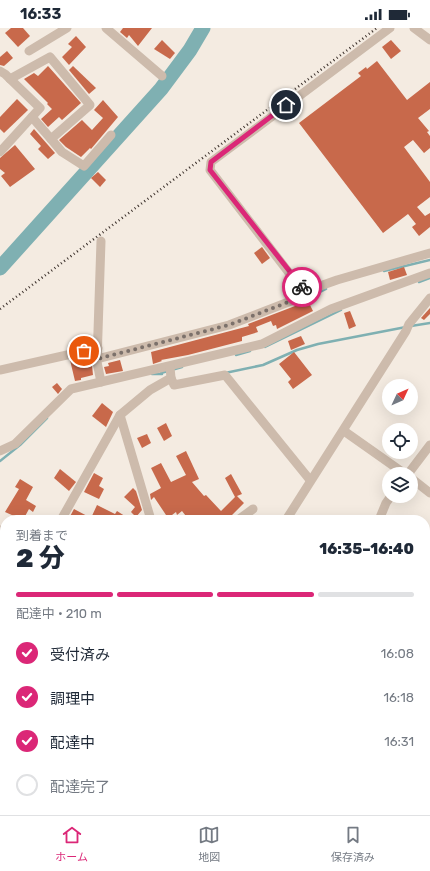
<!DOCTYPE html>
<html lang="ja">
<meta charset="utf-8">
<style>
:root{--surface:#fff;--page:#f2f2f3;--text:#1f2937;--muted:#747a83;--line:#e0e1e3;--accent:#db2777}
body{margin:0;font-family:Rubik,"Noto Sans JP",sans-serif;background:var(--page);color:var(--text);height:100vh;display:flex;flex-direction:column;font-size:15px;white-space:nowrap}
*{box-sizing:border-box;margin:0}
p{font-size:13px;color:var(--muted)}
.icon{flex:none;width:22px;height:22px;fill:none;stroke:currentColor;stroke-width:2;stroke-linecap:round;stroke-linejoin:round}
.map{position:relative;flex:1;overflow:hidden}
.details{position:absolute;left:0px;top:487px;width:430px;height:300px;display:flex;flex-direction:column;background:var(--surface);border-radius:16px 16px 0 0;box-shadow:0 4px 16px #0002}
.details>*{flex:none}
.needle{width:26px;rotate:46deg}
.fabs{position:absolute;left:382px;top:351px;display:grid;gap:8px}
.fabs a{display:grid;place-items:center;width:36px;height:36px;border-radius:50%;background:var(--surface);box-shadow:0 4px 16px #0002;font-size:20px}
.pin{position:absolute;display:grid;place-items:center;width:34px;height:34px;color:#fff;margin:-17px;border:2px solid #fff;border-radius:50%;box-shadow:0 1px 4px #0007}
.courier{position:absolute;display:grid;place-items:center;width:40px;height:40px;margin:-20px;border:3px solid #db2777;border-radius:50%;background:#fff;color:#222;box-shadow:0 1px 5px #0007}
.overview em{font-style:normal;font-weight:800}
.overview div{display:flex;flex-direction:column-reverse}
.overview{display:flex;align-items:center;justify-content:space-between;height:68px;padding:0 16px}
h1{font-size:26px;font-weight:800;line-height:30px}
.bar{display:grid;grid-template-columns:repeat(4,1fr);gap:6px 4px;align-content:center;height:48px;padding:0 16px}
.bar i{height:5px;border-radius:3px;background:var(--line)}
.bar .on{background:var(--accent)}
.bar p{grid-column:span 4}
ol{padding:0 16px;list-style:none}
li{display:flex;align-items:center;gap:12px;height:44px}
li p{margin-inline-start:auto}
li .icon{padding:4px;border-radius:50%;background:var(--accent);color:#fff;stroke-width:4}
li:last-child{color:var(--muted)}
li i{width:22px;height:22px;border:2px solid var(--line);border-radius:50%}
.status{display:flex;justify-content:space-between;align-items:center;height:28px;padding:0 20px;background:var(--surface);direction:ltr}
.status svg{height:11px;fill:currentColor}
.tabs{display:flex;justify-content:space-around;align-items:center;height:56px;border-top:1px solid var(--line);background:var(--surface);font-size:11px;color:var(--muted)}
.tabs a{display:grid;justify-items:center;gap:2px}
.tabs .on{color:var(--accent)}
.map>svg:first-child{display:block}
</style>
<div class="status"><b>16:33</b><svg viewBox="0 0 49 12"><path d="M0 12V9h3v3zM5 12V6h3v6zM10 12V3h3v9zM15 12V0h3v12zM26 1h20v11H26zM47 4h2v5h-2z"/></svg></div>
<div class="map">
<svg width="430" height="787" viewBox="0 0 430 787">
<rect width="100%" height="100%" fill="#f4ebe1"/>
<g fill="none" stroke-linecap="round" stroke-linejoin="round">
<g stroke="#7fb0b2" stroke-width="2.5">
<path d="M384,243L430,232"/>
<path d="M419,254L430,250"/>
<path d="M306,271L326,261"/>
<path d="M411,298L430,295"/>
<path d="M265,319L341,282"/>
<path d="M236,327L250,323"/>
<path d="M161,345L182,339"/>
<path d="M225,345L263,337L297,322L318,316L406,299"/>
<path d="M152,346H162"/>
<path d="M0,433L20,417L47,390"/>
</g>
<path stroke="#7fb0b2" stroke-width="15" d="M0,240L161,61L190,22L203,0"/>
</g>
<g fill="#c8694b">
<path d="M11,0H23L30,8L18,19L5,5Z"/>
<path d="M123,0H152L138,18L129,7L127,10L120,4Z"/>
<path d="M76,8L86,19L69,37L62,29L72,19L68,16Z"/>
<path d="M162,12L175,25L170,31L154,21Z"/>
<path d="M391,12L401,23L391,31L382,19Z"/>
<path d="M7,23L13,30L4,38L0,37V29Z"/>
<path d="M377,33L407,72L430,54V81L418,90L429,103L427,104L430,108V120L424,125L413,112L404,119L430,154V169L417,179L425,188L430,185V199L419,208L412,199L416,196L408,186L383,205L299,95L361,48L358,45L366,39L367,41Z"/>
<path d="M48,38L81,75L62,92L59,89L48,99L41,91L52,81L47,76L48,75L24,51L34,45L38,48Z"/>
<path d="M73,38L96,60L89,66L69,42Z"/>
<path d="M17,71L28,82L4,105L0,101V89Z"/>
<path d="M103,72L118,89L91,121L90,120L81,129L66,119L59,112L82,92L92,102L103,90L94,82Z"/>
<path d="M34,101L55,125L48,131L38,121L41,118L30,106Z"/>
<path d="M15,117L35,141L10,159L1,148L5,145L0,141V130Z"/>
<path d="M98,144L106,152L100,159L91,150Z"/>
<path d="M262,219L270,230L262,236L254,225Z"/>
<path d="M404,239L407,247L390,252L388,244Z"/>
<path d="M308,273L313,283L277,301L276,297L273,298L271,293L256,299L258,304L242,309V313L188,327L161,332L162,333L153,336L151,324L249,298L248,296Z"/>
<path d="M430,280V286L424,292L421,290Z"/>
<path d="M350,283L356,298L349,301L344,285Z"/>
<path d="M301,308L305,316L291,322L288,313Z"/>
<path d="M294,324L312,347L293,361L288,354L291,351L279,336Z"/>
<path d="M91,328L93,347L81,350V352L75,353L70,332Z"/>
<path d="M120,332L123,343L106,346L104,339L109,338L108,335Z"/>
<path d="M57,355L62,361L58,366L52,359Z"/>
<path d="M102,375L113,384L106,399L92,388Z"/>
<path d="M166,395L172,408L164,413L157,400Z"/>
<path d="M147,406L151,415L142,420L137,410Z"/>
<path d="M186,423L199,451L192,454L204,468L206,467L221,483L235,469L225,450L231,446L242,466L237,468L244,475L227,492H189L182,483L177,487L176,484L168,490L154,469L151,472L150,466L161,460L151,440L161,435L171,454L186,447L176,428Z"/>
<path d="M60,441L76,454L69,463L54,450Z"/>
<path d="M94,445L103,450L99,458L104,461L99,471L84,464Z"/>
<path d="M20,451L33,459L26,472L36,478L33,484L29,481L23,492L5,484L19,461L15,459Z"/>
<path d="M133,460L136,463L142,482L136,489L131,484L135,479L124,469Z"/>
<path d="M97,477L115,486L117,483L131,492H68L74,481L91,490Z"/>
</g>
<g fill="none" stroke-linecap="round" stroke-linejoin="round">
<g stroke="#cdbbac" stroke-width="9">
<path d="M106,0L162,48"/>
<path d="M390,0L211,134L210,142L293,250L306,263L337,252L430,225"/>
<path d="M414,0L430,12"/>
<path d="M29,23L67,0"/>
<path d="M0,43L5,46L40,80L0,124"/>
<path d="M10,51L50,29L90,77L51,111L32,89"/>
<path d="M51,111L62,124L84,138L111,107"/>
<path d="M101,213L97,334L101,354"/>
<path d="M97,331L229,297L304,268L306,263"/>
<path d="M0,342L98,320"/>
<path d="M171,350L174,357L225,347L310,452"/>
<path d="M120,387L151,492"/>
<path d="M344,403L405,446"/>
<path d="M0,423L15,416L71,361L262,316L331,281L430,245"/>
<path d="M408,446L430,417"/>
<path d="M411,450L430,465"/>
<path d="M61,492L120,387L150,362L171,350L170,339"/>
<path d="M238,492L253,481"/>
<path d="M286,492L406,303L409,296L430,270"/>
<path d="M379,492L386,475L391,468"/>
<path d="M0,502L5,505"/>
<path d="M0,632L5,625"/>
<path d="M425,714L430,715"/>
<path d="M425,781L430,758"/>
<path d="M267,782L284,787"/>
<path d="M64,787L67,782"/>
<path d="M165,787L167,782"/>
<path d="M338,787L339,782"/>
</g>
<path stroke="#3b302b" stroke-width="2.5" stroke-dasharray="1 3" stroke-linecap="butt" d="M0,281L377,0"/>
</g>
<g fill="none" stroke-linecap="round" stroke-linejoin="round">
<path stroke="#7c716b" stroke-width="4" stroke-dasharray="0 7.2" d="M84,323L98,320L97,331L229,297L304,268L306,263L302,259"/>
<path stroke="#db2777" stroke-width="5" d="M286,77L211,134L210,142L302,259"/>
</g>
</svg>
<div class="fabs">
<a><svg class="needle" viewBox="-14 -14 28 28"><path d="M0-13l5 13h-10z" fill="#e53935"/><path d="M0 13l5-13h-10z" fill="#747a83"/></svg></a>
<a><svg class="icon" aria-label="locate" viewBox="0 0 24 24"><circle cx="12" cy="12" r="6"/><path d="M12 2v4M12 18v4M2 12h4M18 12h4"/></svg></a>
<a><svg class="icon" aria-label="layers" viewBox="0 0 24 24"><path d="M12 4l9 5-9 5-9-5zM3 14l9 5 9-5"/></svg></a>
</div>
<div class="pin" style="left:84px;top:323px;background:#ea580c"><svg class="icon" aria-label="bag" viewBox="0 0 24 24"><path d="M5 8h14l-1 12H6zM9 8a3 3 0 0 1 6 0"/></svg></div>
<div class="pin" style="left:286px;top:77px;background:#1f2937"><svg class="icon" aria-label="home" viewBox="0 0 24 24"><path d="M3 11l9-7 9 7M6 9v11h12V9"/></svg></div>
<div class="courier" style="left:302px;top:259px"><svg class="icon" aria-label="bike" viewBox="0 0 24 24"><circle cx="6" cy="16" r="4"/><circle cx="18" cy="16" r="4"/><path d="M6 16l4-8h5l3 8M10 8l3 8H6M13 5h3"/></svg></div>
<section class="details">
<div class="overview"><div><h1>2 分</h1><p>到着まで</p></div><em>16:35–16:40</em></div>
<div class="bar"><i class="on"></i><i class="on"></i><i class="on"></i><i></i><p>配達中 · 210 m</p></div>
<ol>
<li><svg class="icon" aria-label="check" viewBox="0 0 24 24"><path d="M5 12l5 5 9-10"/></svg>受付済み<p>16:08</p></li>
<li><svg class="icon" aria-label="check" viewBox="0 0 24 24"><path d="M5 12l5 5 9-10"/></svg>調理中<p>16:18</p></li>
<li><svg class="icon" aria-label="check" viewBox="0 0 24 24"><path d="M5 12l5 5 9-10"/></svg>配達中<p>16:31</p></li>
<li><i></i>配達完了</li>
</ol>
</section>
</div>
<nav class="tabs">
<a class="on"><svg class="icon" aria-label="home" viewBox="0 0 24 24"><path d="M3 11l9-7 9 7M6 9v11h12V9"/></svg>ホーム</a>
<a><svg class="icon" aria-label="map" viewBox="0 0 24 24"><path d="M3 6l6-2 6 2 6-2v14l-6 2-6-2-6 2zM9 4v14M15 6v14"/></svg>地図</a>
<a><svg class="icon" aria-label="saved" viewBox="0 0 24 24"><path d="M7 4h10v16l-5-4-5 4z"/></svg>保存済み</a>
</nav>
